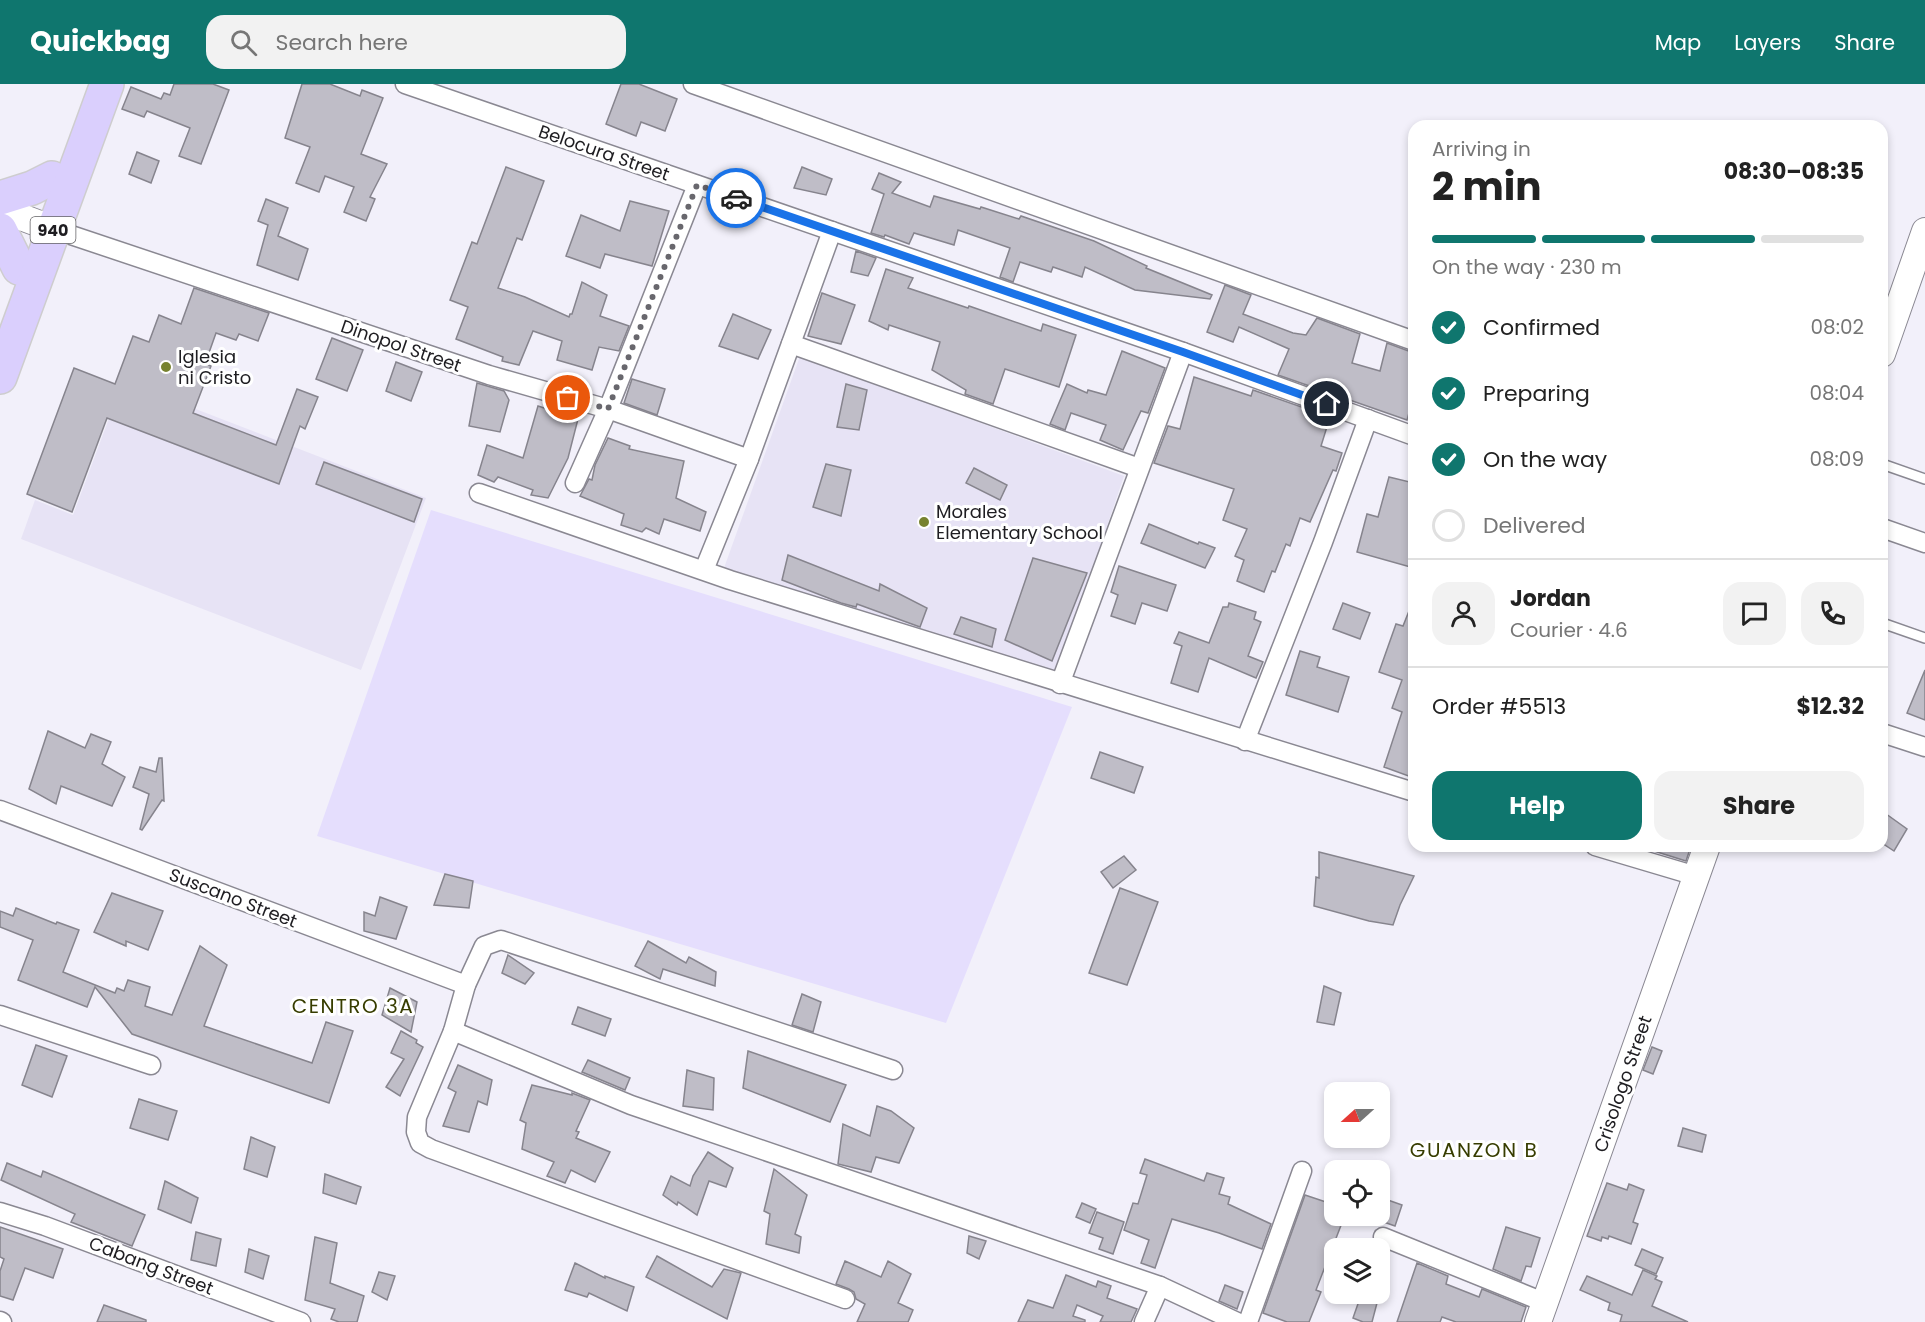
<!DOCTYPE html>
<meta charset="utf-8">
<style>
:root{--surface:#fff;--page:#f2f2f2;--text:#222;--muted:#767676;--line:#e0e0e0;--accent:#0f766e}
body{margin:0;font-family:Poppins,sans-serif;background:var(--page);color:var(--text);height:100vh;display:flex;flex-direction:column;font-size:22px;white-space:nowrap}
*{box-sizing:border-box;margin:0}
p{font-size:20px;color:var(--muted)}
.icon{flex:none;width:33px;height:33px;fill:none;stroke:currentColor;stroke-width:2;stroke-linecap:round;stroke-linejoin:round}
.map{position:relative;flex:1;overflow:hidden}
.drawer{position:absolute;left:1408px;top:36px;width:480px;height:732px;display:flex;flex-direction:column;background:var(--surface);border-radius:18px;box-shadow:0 3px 9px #0003}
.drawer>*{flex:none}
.needle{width:39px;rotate:249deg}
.fabs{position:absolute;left:1324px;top:998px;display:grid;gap:12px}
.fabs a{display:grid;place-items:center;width:66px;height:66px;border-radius:12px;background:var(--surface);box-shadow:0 3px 9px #0003;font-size:30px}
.pin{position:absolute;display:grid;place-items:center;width:51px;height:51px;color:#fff;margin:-26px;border:3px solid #fff;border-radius:50%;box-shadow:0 2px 6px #0007}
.courier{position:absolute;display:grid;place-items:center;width:60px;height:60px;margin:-30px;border:4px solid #1a73e8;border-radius:50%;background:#fff;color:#222;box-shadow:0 2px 8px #0007}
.head em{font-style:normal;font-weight:700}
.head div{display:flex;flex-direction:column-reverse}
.head{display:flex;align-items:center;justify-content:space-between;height:102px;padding:0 24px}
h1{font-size:39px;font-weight:700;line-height:45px}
.bar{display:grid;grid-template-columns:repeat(4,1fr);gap:9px 6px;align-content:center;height:72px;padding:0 24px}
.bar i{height:8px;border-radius:4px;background:var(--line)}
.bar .active{background:var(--accent)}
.bar p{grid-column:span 4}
.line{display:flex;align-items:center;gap:15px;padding:0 24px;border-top:2px solid var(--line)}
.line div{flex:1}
.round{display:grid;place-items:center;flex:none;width:63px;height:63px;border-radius:18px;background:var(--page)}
ol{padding:0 24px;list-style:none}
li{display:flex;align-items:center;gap:18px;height:66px}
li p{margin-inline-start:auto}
li .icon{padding:6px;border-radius:50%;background:var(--accent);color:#fff;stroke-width:4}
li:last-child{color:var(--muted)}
li i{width:33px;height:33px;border:3px solid var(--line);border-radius:50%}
.button{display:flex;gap:12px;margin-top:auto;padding:12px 24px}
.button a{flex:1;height:69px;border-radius:18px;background:var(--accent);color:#fff;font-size:24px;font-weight:700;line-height:69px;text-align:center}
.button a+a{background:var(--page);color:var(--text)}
header{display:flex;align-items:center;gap:36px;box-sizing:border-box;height:84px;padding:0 30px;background:var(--accent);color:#fff}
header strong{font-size:28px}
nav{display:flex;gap:33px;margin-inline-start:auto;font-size:21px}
.search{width:420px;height:54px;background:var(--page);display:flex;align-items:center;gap:15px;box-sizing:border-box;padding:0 21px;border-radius:18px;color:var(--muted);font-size:22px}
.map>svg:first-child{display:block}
</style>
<header>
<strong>Quickbag</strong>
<div class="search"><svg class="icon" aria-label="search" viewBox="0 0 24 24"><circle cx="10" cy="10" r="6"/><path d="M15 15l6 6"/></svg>Search here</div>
<nav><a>Map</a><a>Layers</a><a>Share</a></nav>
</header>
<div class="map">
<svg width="1925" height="1238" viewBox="0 0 1925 1238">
<rect width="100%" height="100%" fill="#f2f0fa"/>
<g fill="#e7e3f5">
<path d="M800,272L1124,392L1057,590L724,484Z"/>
<path d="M123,297L426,414L361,586L21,455L35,416L73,431Z"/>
</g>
<path fill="#e5defd" d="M431,426L1072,623L946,939L317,752Z"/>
<g fill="#bfbdc7" stroke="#86848d" stroke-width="1.5">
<path d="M174,0H213L229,6L201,80L179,72L190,44L147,27L144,33L122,25L131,3L161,15L164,9L170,11Z"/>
<path d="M302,0H330L360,12L362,6L383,14L361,70L387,80L370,113L375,115L366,137L344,128L354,103L325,92L319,108L296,99L310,63L285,54Z"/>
<path d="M621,0H639L677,15L665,47L641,38L636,52L606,40Z"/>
<path d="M137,68L159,77L151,99L129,90Z"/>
<path d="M506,83L544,97L522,156L517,154L498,204L525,213L569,233L570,230H572L582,198L607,211L600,232L629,242L619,267L599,263L592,286L557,276L562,257L533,247L519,281L502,277L503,273L456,255L468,223L450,216L472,158L477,160Z"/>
<path d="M802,83L832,95L826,111L794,104Z"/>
<path d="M879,89L901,98L892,109L930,123L934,112L980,125L981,123L1019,135L1021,132L1094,157L1147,182L1146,184L1212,211L1210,215L1135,206L1085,183L1082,193L1053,183L1051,188L1020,178L1013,198L1000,193L1010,164L958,146L954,161L914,149L909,160L885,151L884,153L871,149L884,110L872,105Z"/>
<path d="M266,115L288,124L278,152L308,165L298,196L257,181L268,141L258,137Z"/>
<path d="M630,117L669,127L652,182L605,170L600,184L566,172L581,131L620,147Z"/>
<path d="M856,167L876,174L868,192L851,188Z"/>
<path d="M886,185L913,194L908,204L968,224L969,222L1041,247L1043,240L1076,251L1059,303L1005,285L993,320L965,310L966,306L932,286L940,258L889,241L888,246L869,237Z"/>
<path d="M1225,201L1251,211L1243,230L1293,249L1306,251L1317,234L1360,250L1352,279L1380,287L1387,259L1414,269V311L1407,336L1278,291L1289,265L1239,243L1233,258L1207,248Z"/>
<path d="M194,204L269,229L258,257L239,250L236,256L216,249L205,280L211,282L193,329L276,361L297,305L318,313L305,345L300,342L279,400L107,334L72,428L27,410L74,284L115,300L133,252L149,258L159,231L181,240Z"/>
<path d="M822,209L855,221L841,260L808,252Z"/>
<path d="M733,230L771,246L758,275L719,262Z"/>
<path d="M332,254L363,266L347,307L316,295Z"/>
<path d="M1122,267L1165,284L1148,329L1141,327L1123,366L1100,356L1106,341L1071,329L1065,346L1050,340L1067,300L1087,309L1088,306L1106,311Z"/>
<path d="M396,278L422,288L411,317L386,307Z"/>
<path d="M1194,293L1251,312L1253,306L1330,333L1321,362L1342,369L1336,387L1333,386L1310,438L1300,434L1290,462L1286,460L1275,488L1272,487L1264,508L1237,497L1244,476L1235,472L1247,445L1223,436L1234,405L1154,379L1168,342L1180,345Z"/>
<path d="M632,295L665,305L657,331L624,319Z"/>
<path d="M477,299L504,307L509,316L500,348L469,342Z"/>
<path d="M846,300L867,306L859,346L837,343Z"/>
<path d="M538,322L578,335L568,374L548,414L531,411L533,406L498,393L494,398L478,391L487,361L523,374Z"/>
<path d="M608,354L630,362L629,365L684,377L676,414L706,428L700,447L664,435L659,450L646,444L642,448L621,441L624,430L580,412L589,395L592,396L595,381Z"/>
<path d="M324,378L422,415L414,438L316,400Z"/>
<path d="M826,380L851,386L841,432L813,423Z"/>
<path d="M974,384L1007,401L1000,416L966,399Z"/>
<path d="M1389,393L1414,399V484L1357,468L1367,430L1378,433Z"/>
<path d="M1149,440L1198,460L1199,458L1215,464L1205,484L1141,459Z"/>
<path d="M788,471L879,507L880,500L927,524L920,543L857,520L856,523L841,519L782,496Z"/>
<path d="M1033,474L1087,489L1052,577L1005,556Z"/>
<path d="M1119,482L1176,501L1167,527L1142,519L1135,540L1111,532L1118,511L1111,508Z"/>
<path d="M1413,517H1414V694L1384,683L1402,628L1392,624L1402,596L1379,588L1396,540L1403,542Z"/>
<path d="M1229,519L1256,528L1254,535L1261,538L1248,572L1263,578L1256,594L1209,574L1198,608L1171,599L1182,562L1174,559L1179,548L1209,559L1223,523H1228Z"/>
<path d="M1343,519L1370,529L1360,555L1333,545Z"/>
<path d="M961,533L996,545L992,563L954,550Z"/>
<path d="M1300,567L1320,573L1317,583L1349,593L1338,628L1286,611Z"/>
<path d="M1925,586V636L1907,629Z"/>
<path d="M48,647L85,664L91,650L111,658L102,680L125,693L112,722L61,702L56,720L29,705Z"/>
<path d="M1100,668L1143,683L1134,709L1091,694Z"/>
<path d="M159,674H162L164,717L162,716L142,746L140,745L149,710L133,703L140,683L156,688Z"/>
<path d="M1882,727L1907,745L1894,767L1882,759Z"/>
<path d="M1638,762H1691L1686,777Z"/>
<path d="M1319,768L1414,792L1400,821L1393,841L1369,837L1314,822L1316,793L1319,794Z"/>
<path d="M1124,772L1136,786L1113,804L1101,788Z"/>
<path d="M445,790L473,797L469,824L434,821Z"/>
<path d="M1120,804L1158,818L1127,901L1089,889Z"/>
<path d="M112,809L163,827L148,866L126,857V862L94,848Z"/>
<path d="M380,813L407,823L396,855L364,847V828L375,832Z"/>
<path d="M16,824L56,840L57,838L79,846L63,888L115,909L117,904L124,907L128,896L150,903L145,922L172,931L200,862L227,881L204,942L312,979L326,938L353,947L329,1019L132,950L95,903L87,923L18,896L33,856L0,843V827L13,832Z"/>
<path d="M648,857L686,879L689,873L716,888L715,902L663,885L660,895L635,882Z"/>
<path d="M508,871L534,889L525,900L502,889Z"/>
<path d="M1324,902L1341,909L1334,941L1317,938Z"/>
<path d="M390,904L417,918L411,948L382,931Z"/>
<path d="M802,910L821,918L813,948L792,941Z"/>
<path d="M578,923L611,935L605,952L572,940Z"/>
<path d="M401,947L417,956L416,959L423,963L400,1012L386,1003L404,975L391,969Z"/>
<path d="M36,961L67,972L52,1013L22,1001Z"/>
<path d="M1652,963L1662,967L1653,990L1643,986Z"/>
<path d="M748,967L846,1001L830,1038L743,1004Z"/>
<path d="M588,976L630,994L625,1006L582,988Z"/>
<path d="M458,981L492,996L487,1021L478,1017L469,1048L443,1042L456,1008L448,1004Z"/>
<path d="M687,986L714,994L713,1026L683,1022Z"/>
<path d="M532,1001L572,1011V1009L590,1016L576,1047L579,1048L576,1054L610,1068L595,1098L571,1086L565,1099L547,1092L554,1078L522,1065L526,1039L520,1036Z"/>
<path d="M139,1015L177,1027L168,1056L130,1044Z"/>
<path d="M877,1022L891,1027L914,1044L899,1079L876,1073L871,1088L838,1080L843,1040L870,1052Z"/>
<path d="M1683,1044L1706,1051L1702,1068L1678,1062Z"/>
<path d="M251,1053L275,1063L267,1093L244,1085Z"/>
<path d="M708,1068L733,1084L726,1103L709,1097L697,1131L678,1118L677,1121L663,1111L671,1092L690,1102L693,1092Z"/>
<path d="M1145,1075L1204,1097L1207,1089L1224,1094L1219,1110L1230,1113L1228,1120L1271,1140L1262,1165L1219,1149L1172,1135L1155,1184L1141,1179L1149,1156L1124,1146L1133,1119L1138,1120L1147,1091L1140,1089Z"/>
<path d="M7,1079L41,1093L43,1087L145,1131L132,1162L71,1138L75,1130L1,1096Z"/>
<path d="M774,1085L807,1111L795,1150L801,1153L799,1169L766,1160L770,1130L764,1127Z"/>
<path d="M325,1090L361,1103L356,1120L323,1109Z"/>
<path d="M165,1097L198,1114L191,1139L158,1125Z"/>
<path d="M1607,1099L1627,1106L1629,1100L1644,1106L1633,1138L1638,1140L1631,1160L1609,1152L1608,1155L1602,1153L1601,1157L1587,1152Z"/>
<path d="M1305,1111L1335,1121V1131H1345L1316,1206L1321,1208L1309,1238H1287L1263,1229Z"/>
<path d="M1385,1115L1402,1121L1395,1142L1378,1136Z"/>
<path d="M1082,1119L1096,1125L1090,1139L1076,1133Z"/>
<path d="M1097,1128L1124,1138L1113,1170L1099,1165L1103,1154L1089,1149Z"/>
<path d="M0,1143L63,1165L53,1194L25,1184L13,1216L0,1212V1187L4,1175L0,1173Z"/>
<path d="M1506,1143L1540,1154L1531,1183L1526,1182L1521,1197L1493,1185Z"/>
<path d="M196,1148L221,1155L216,1182L191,1176Z"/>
<path d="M969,1152L986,1157L979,1175L967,1169Z"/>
<path d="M315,1153L337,1159L330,1199L364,1212L357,1238H339L331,1235L335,1225L305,1216Z"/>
<path d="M249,1165L269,1172L263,1195L245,1188Z"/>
<path d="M1642,1165L1663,1174L1656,1190L1635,1181Z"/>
<path d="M657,1172L712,1203L724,1185L741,1189L727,1235L646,1193Z"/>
<path d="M845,1177L881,1193L888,1177L911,1190L898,1219L913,1226L908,1238H857L865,1220L856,1215L854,1208L849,1205L836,1200Z"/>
<path d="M575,1179L605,1194V1192L634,1203L627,1227L589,1209L587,1213L565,1206Z"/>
<path d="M1417,1179L1448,1192L1446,1200L1479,1213L1482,1205L1526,1223L1521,1238H1456L1442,1233L1440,1238H1397Z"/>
<path d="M1643,1186L1657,1192L1655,1195L1662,1198L1652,1222L1688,1238H1620L1622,1231L1608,1226L1610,1219L1580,1206L1587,1192L1632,1211Z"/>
<path d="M379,1188L395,1192L387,1216L372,1208Z"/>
<path d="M1066,1191L1096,1203L1098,1197L1111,1202L1107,1214L1137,1225L1131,1238H1100L1103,1232L1077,1221L1073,1232L1085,1236V1238H1018L1028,1216L1053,1224Z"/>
<path d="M1225,1201L1243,1208L1237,1225L1219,1217Z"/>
<path d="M1360,1214L1377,1219L1372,1238H1363L1353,1234Z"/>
<path d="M104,1221L146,1236V1238H97Z"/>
</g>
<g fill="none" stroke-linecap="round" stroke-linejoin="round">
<g stroke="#8a8892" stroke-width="12">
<g id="lane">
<path d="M1882,380L1925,395"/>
<path d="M1882,539L1925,554"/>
</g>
</g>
<g stroke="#8a8892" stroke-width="21">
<g id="street">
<path d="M405,0L1183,268L1414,352"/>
<path d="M693,0L1414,257"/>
<path d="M53,145L489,291L608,325L749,375"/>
<path d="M791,260L1139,384"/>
<path d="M575,399L608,325L697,101"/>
<path d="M479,409L730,496L1414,708"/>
<path d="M1882,444L1925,459"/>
<path d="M704,486L749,375L832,147"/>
<path d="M1060,600L1183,268"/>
<path d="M1882,649L1925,663"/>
<path d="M1245,657L1323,458L1368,335"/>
<path d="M0,726L466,901"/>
<path d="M1595,762L1696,792"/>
<path d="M0,931L151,981"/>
<path d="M453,947L631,1021L1160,1202L1237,1238"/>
<path d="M0,1128L45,1142L301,1238"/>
<path d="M1383,1153L1546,1219"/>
<path d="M845,1215L431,1065L420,1059L416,1048L417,1033L453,947L466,901L484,862L501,856L893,986"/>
<path d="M0,1237L2,1238"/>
<path d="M1144,1238L1160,1202"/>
<path d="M1248,1238L1302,1087"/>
</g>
</g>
<g stroke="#8a8892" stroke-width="28">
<g id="secondary">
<path d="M0,125L53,145"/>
<path d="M1882,270L1925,147"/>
<path d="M1538,1238L1707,762"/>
</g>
</g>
<g stroke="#cecdce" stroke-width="36">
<g id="highway">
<path d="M0,114L32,104L52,94"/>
<path d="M0,146L19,184"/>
<path d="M0,293L107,0"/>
</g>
</g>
<use href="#lane" stroke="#fff" stroke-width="9"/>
<use href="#street" stroke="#fff" stroke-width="18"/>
<use href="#secondary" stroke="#fff" stroke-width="26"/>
<use href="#highway" stroke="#dacffd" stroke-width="33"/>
</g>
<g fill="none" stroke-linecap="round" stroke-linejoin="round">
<path stroke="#68676d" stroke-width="6" stroke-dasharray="0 10.8" d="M568,314L608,325L697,101L736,114"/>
<path stroke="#1a73e8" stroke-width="8" d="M736,114L1183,268L1327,320"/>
</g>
<g fill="#77822f" stroke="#fff" stroke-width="2">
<circle cx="166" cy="283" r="6"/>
<circle cx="924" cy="438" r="6"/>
</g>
<g text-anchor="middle" stroke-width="6" stroke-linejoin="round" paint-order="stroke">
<rect fill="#fff" stroke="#626164" stroke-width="1.5" x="30.5" y="133" width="45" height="26" rx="4.5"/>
<g font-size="16" font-weight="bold" fill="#1e1d21">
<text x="53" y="152">940</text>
</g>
<g font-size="18" fill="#1e1d21" stroke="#fff">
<text transform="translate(604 69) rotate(19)" y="6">Belocura Street</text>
<text transform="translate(401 262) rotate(19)" y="6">Dinopol Street</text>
<text transform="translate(233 814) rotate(21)" y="6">Suscano Street</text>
<text transform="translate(1623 1000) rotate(-71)" y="6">Crisologo Street</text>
<text transform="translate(151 1182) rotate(21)" y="6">Cabang Street</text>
</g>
<g font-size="18" fill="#1e1d21" stroke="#fff" text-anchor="start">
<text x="178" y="279">Iglesia<tspan x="178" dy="21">ni Cristo</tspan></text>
<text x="936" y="434">Morales<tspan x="936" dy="21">Elementary School</tspan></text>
</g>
<g font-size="20" letter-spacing="1.5" fill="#373d00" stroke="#fff">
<text x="353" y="929">CENTRO 3A</text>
<text x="1474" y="1073">GUANZON B</text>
</g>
</g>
</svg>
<div class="fabs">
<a><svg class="needle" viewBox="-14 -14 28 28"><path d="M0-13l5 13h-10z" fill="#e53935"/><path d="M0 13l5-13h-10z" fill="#767676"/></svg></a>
<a><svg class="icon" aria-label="locate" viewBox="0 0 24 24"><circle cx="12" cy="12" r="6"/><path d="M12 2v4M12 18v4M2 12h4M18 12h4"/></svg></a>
<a><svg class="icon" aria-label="layers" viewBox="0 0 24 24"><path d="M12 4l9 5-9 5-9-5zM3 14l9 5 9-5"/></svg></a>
</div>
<div class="pin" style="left:568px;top:314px;background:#ea580c"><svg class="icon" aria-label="bag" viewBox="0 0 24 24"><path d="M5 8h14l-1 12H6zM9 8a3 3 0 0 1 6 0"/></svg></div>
<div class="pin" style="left:1327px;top:320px;background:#1f2937"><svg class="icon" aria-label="home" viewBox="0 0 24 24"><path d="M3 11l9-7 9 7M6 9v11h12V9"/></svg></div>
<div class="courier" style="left:736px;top:114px"><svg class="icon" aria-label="car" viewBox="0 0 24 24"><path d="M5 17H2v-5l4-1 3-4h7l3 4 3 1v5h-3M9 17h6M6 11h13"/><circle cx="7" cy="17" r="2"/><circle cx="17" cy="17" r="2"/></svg></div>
<section class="drawer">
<div class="head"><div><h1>2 min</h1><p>Arriving in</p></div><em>08:30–08:35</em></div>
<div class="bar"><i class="active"></i><i class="active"></i><i class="active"></i><i></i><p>On the way · 230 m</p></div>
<ol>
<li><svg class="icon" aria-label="check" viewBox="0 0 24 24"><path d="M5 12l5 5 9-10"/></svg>Confirmed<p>08:02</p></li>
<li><svg class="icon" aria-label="check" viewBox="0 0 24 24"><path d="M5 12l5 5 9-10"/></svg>Preparing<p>08:04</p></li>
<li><svg class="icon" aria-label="check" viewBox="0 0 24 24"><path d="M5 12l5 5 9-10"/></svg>On the way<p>08:09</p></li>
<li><i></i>Delivered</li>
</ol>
<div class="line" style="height:108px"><a class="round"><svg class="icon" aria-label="person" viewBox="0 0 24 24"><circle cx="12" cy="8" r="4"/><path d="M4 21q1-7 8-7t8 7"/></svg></a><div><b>Jordan</b><p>Courier · 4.6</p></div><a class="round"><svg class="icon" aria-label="chat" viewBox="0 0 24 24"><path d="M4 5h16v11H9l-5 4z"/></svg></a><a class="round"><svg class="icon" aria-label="phone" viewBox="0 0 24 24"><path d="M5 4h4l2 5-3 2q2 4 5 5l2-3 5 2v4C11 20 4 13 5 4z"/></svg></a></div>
<div class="line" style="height:78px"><div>Order #5513</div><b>$12.32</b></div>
<div class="button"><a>Help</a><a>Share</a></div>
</section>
</div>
